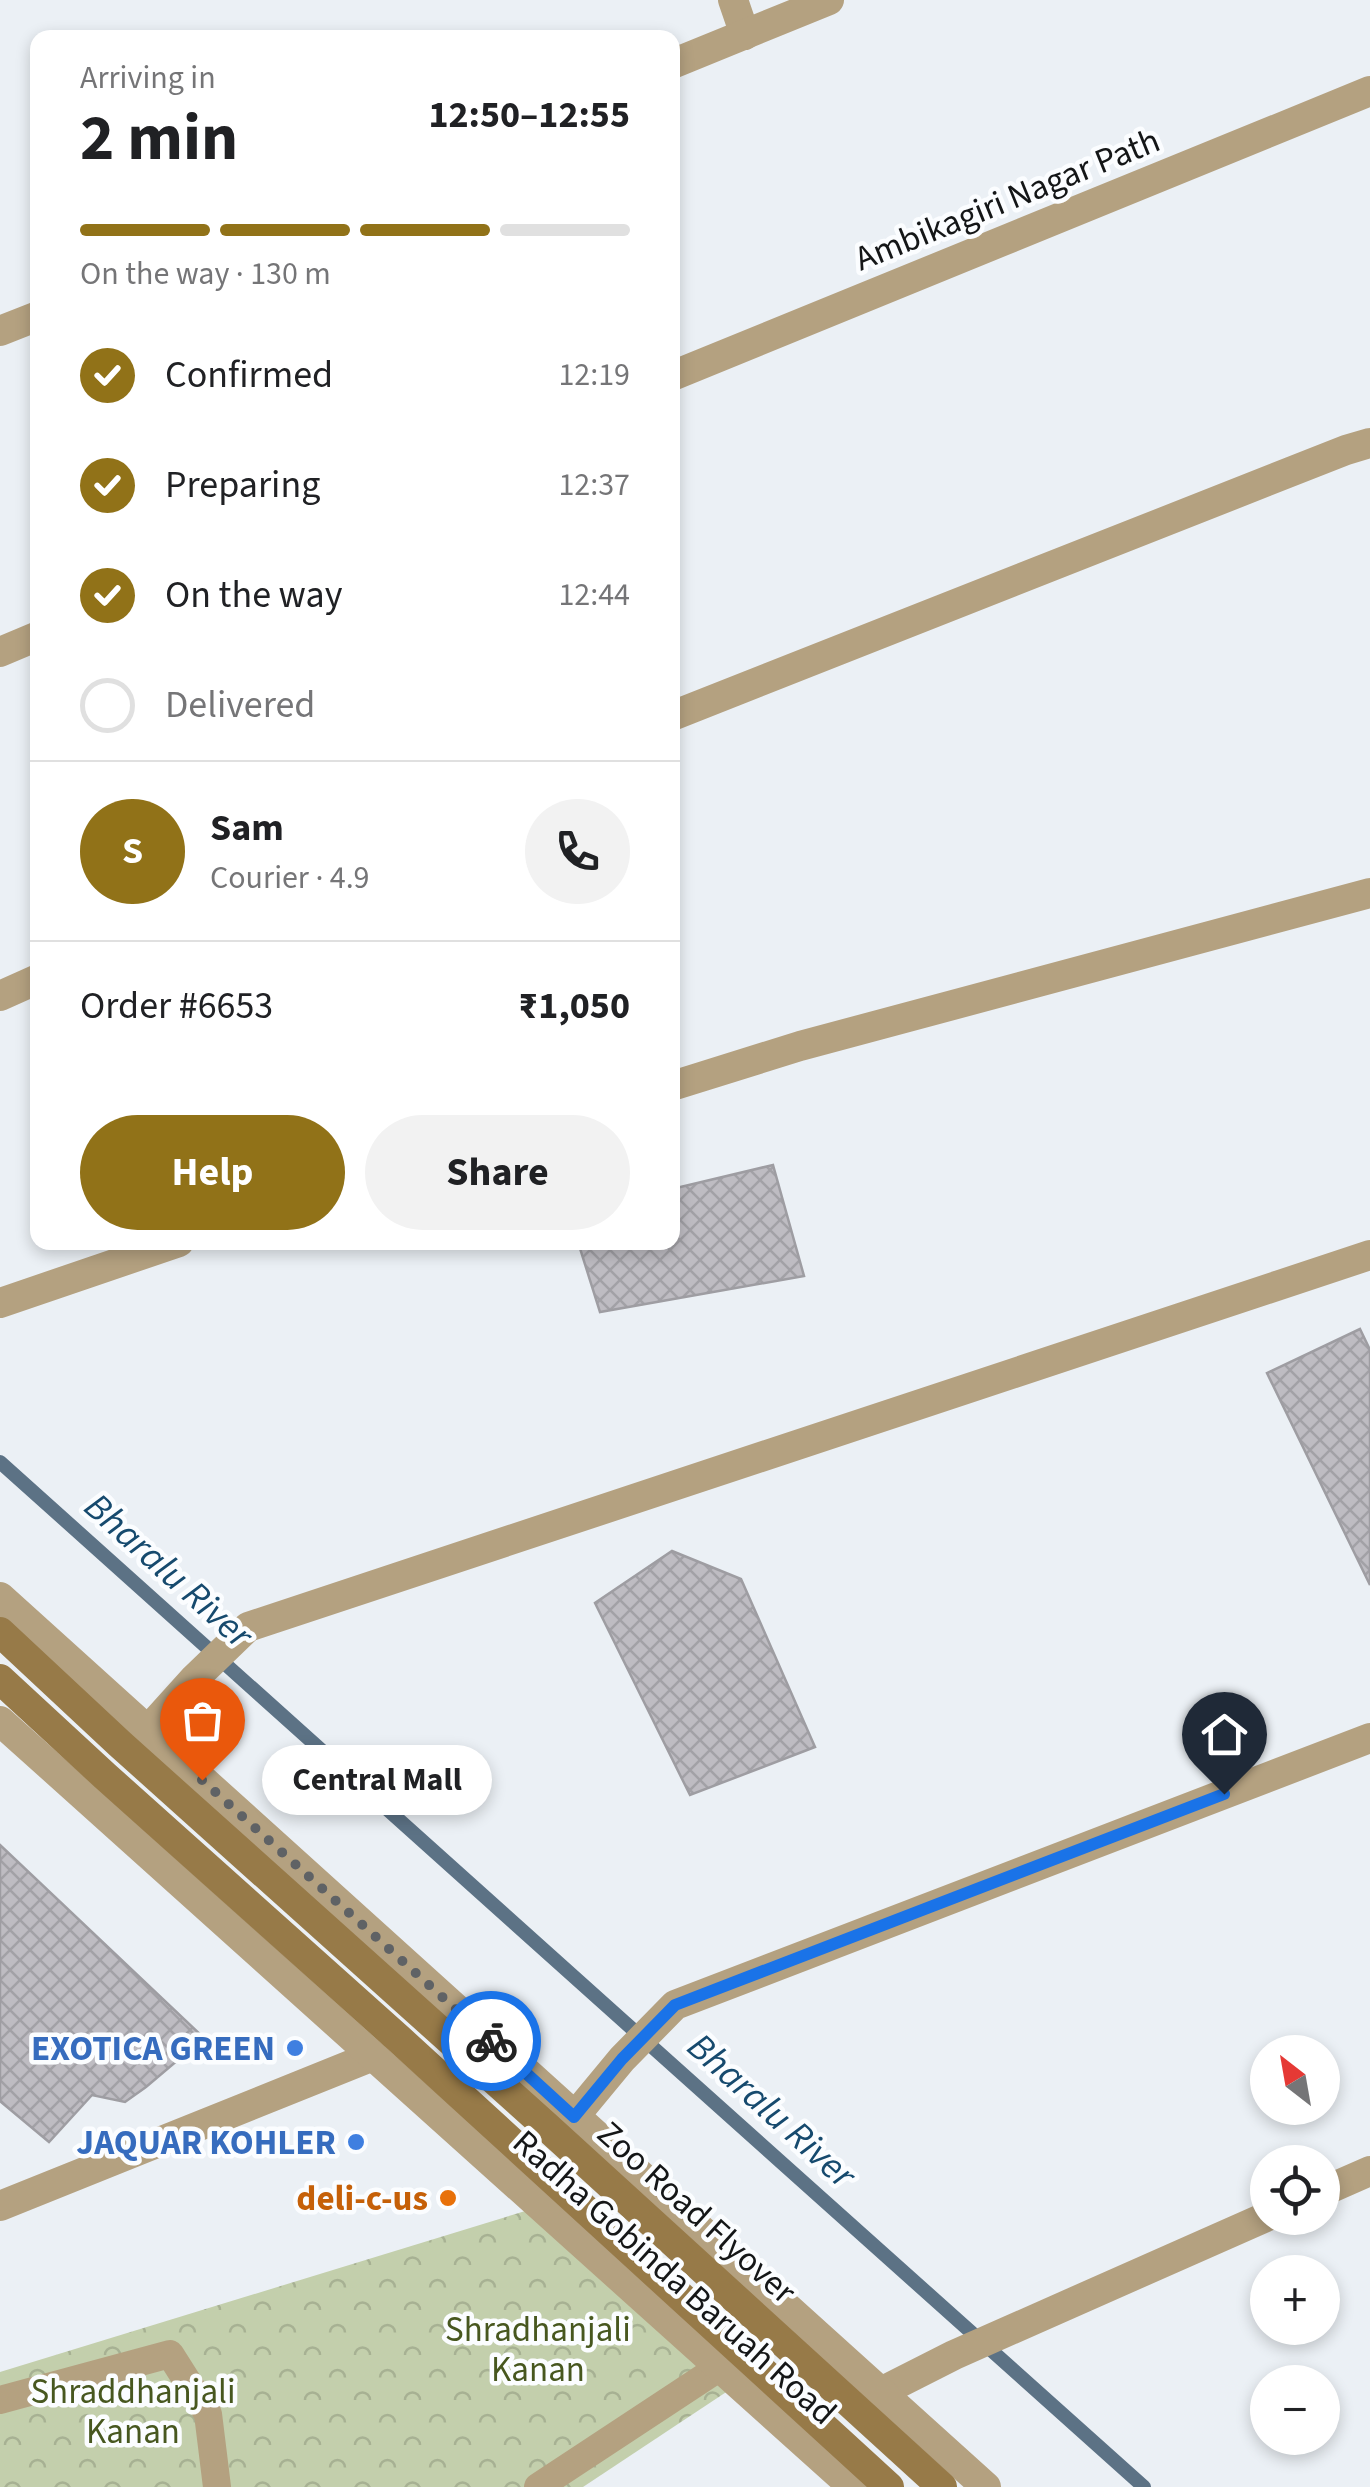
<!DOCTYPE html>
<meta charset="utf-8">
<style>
:root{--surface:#fff;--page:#f2f2f2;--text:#202124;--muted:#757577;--line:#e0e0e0;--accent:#917218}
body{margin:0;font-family:"Source Sans 3",sans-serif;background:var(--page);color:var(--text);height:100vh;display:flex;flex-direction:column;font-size:38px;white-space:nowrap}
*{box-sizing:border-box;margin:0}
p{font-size:32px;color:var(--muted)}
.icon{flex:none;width:55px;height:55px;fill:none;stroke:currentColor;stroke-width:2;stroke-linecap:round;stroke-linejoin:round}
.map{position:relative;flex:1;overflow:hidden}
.drawer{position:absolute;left:30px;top:30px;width:650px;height:1220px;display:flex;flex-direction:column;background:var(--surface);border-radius:20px;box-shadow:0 5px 15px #0003}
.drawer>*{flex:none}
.needle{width:65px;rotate:329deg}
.fabs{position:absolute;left:1250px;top:2035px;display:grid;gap:20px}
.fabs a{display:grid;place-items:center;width:90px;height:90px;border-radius:50%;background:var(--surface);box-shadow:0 5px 15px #0003;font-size:50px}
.pin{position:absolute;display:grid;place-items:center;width:85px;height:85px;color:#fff;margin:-102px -42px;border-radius:50% 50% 50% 0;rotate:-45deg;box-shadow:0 0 10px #0007}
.pin .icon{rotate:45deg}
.courier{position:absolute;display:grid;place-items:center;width:100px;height:100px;margin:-50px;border:8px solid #1a73e8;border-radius:50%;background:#fff;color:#222;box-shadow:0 2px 12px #0007}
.bubble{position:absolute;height:70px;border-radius:35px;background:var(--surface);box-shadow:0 5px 15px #0003;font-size:32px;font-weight:700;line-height:70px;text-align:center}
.summary em{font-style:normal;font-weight:700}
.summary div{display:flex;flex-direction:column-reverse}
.summary{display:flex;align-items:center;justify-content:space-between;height:170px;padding:0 50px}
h1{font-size:65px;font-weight:700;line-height:75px}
.bar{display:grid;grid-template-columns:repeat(4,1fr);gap:15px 10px;align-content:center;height:120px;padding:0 50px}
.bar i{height:12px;border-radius:8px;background:var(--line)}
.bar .selected{background:var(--accent)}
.bar p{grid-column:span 4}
.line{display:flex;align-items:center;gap:25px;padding:0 50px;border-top:2px solid var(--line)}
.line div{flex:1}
.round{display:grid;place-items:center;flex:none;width:105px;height:105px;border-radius:52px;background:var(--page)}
ol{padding:0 50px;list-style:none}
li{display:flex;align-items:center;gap:30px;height:110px}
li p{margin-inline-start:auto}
li .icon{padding:10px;border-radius:50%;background:var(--accent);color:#fff;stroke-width:4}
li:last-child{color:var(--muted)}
li i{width:55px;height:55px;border:5px solid var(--line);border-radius:50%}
.button{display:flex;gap:20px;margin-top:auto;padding:20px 50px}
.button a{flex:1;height:115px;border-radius:60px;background:var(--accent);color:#fff;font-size:40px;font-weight:700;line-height:115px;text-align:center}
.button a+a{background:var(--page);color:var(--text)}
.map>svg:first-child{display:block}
</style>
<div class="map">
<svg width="1370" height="2487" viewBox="0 0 1370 2487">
<defs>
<pattern id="park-crowns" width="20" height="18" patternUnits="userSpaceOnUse" patternTransform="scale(2.5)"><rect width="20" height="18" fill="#c3cfac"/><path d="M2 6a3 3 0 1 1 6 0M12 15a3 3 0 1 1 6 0" fill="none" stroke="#a7b193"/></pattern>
<pattern id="building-cross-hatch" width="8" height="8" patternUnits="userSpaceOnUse" patternTransform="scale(2.5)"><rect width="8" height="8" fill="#bebcc2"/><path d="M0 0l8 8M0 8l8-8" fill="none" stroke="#a2a1a6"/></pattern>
</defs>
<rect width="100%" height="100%" fill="#ebf0f5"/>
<path fill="url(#park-crowns)" d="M581,2194L770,2363L583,2487H0V2372Z"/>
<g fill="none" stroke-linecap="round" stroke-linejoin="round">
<path stroke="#5c7285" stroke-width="14" d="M0,1462C379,1806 764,2144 1144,2487"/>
</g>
<g fill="url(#building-cross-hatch)" stroke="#9e9da2" stroke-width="2.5">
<path d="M773,1165L804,1276L600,1312L578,1242H672V1189Z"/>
<path d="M1360,1329L1370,1350V1585L1267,1373Z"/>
<path d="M672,1551L741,1579L815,1747L690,1795L595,1603Z"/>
<path d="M0,1845L204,2038L146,2087L125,2102L92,2095L49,2142L0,2101Z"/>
</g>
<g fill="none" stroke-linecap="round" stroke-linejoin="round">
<g stroke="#b4a180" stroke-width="28">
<path d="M0,2400L170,2354L208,2414L217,2487"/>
<path d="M538,2487L720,2367"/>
</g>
<g stroke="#b4a180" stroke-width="30">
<path d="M733,0L745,35"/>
<path d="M672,64L829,0"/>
<path d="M0,331L38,316"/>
<path d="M672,716L1346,450L1370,443"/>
<path d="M0,996L38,979"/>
<path d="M672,1086L800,1046L1370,893"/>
<path d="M0,1303L179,1242"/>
<path d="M148,1730L194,1679L248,1627L1370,1255"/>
<path d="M574,2117L622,2059L675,2005L1370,1738"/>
<path d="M1322,2192L1370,2171"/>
<path d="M0,2206L373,2056"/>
<path d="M881,2392L954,2355L1268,2216"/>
</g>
<g stroke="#b4a180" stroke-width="30">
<path d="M672,376L1370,91"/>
<path d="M0,652L38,636"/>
<path d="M0,1597L986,2487"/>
<path d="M0,1721L853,2487"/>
</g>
<g stroke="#977a48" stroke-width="30">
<path d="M0,1632L120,1744L547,2127L942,2487"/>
<path d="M0,1679L105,1776L400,2040L889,2487"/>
</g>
</g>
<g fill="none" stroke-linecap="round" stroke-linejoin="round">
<path stroke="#5f6265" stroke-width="10" stroke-dasharray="0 18" d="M202,1780L491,2041"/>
<path stroke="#1a73e8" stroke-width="12" d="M491,2041L574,2117L622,2059L675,2005L1224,1794"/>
</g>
<g fill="#3f7fe0" stroke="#fbfdff" stroke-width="4">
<circle cx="295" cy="2048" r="10"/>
<circle cx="356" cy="2142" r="10"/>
</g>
<circle fill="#e8710a" stroke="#fbfdff" stroke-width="4" cx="448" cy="2198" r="10"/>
<g text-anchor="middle" stroke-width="9" stroke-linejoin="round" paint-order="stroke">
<g font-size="35" fill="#141617" stroke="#fbfdff">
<text transform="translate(1007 199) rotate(-22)" y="12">Ambikagiri Nagar Path</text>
<text transform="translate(697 2212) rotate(42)" y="12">Zoo Road Flyover</text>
<text transform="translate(675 2277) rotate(42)" y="12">Radha Gobinda Baruah Road</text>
</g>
<g font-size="35" font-weight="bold" fill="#366cbe" stroke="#fbfdff" text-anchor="end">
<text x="275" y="2060">EXOTICA GREEN</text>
<text x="336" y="2154">JAQUAR KOHLER</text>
</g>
<g font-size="35" font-weight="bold" fill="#c56008" stroke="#fbfdff" text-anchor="end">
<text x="428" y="2210">deli-c-us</text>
</g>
<g font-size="35" fill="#47571f" stroke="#fbfdff">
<text x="538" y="2341">Shradhanjali<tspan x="538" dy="40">Kanan</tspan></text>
<text x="133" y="2403">Shraddhanjali<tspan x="133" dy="40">Kanan</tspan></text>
</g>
<g font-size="38" font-style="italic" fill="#164a6e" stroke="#fbfdff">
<text transform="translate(169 1570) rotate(42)" y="13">Bharalu River</text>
<text transform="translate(772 2110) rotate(42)" y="13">Bharalu River</text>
</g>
</g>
</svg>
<div class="fabs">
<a><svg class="needle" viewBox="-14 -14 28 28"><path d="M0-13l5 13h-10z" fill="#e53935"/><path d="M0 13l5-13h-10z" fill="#757577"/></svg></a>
<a><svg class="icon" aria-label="locate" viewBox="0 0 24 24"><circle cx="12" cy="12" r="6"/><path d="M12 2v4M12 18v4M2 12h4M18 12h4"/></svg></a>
<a>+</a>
<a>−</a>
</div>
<div class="pin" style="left:202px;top:1780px;background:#ea580c"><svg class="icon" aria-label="bag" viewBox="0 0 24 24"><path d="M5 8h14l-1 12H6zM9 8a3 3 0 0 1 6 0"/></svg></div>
<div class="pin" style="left:1224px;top:1794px;background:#1f2937"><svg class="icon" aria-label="home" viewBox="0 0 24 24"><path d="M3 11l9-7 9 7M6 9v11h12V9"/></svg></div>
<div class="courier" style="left:491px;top:2041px"><svg class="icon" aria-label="bike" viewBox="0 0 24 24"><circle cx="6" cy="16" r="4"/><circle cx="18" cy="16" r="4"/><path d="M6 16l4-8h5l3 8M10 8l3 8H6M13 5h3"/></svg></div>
<div class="bubble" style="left:262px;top:1745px;width:230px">Central Mall</div>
<section class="drawer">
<div class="summary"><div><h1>2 min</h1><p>Arriving in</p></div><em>12:50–12:55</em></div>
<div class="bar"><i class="selected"></i><i class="selected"></i><i class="selected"></i><i></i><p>On the way · 130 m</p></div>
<ol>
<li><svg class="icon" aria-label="check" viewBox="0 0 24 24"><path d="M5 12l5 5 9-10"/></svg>Confirmed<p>12:19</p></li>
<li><svg class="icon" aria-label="check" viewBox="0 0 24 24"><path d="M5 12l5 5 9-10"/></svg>Preparing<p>12:37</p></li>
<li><svg class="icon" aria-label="check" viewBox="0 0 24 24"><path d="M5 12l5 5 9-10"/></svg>On the way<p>12:44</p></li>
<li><i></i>Delivered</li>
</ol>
<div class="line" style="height:180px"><b class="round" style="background:var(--accent);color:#fff">S</b><div><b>Sam</b><p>Courier · 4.9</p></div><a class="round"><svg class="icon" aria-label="phone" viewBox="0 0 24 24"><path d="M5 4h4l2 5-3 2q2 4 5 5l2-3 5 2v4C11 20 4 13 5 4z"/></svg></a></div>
<div class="line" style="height:130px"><div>Order #6653</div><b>₹1,050</b></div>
<div class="button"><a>Help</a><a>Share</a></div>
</section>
</div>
